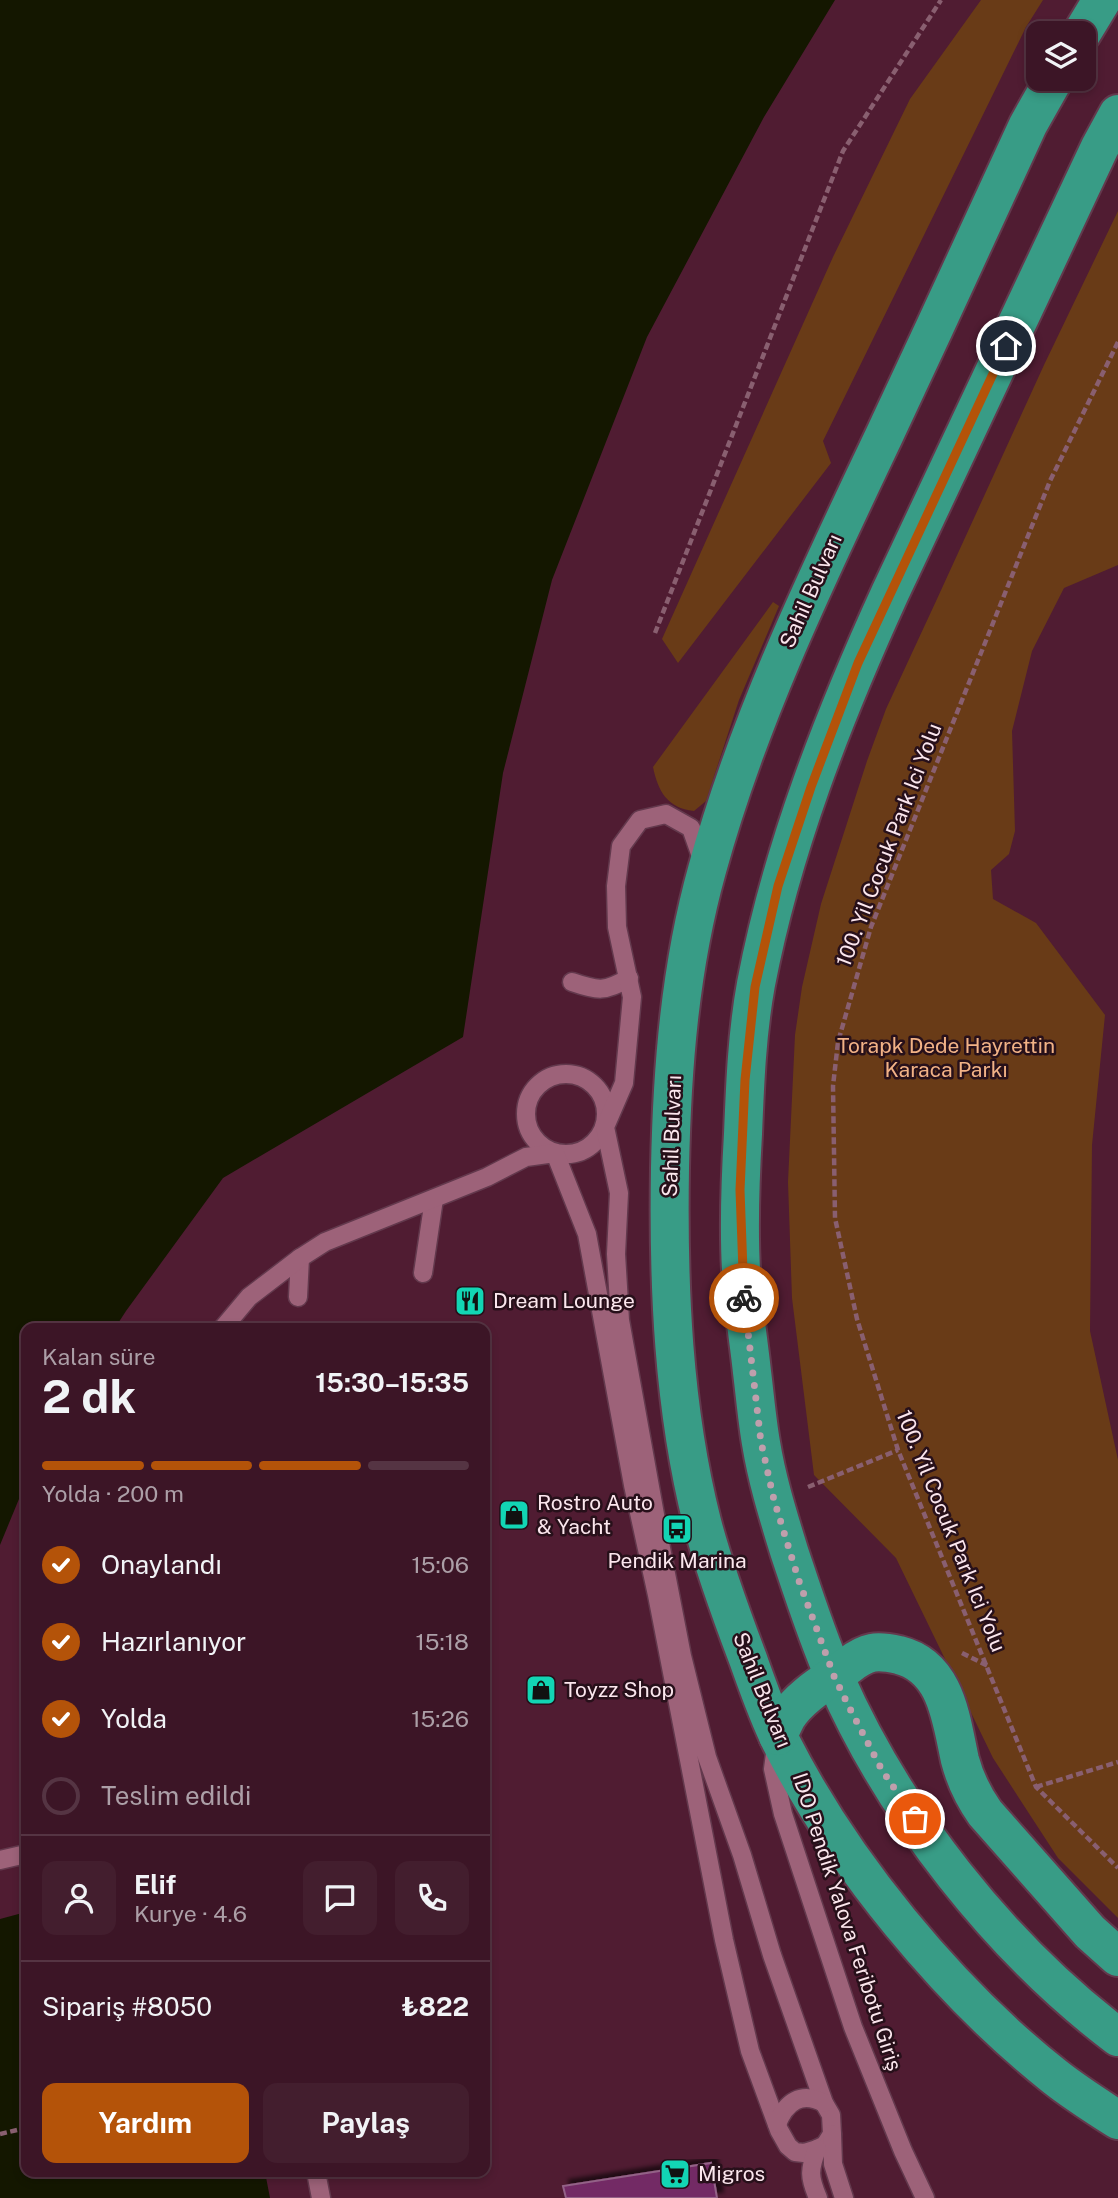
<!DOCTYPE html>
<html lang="tr">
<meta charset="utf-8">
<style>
:root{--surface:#3c1526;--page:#431e2e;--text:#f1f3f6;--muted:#ac9fa7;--line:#553443;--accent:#b45309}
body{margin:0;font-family:"Public Sans",sans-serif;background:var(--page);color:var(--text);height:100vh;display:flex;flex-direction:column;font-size:26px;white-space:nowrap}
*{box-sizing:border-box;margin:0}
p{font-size:23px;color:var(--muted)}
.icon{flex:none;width:38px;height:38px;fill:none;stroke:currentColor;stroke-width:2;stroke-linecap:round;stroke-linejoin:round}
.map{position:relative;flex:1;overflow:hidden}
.side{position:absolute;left:21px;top:1323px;width:469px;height:854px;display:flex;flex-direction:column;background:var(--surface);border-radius:14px;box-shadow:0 4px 10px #0003,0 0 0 2px var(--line)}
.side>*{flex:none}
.fabs{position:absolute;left:1026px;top:21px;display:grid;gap:14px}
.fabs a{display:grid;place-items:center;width:70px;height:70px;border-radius:14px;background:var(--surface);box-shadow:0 4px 10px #0003,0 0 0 2px var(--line);font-size:35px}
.pin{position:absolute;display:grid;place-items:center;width:60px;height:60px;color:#fff;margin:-30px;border:4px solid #fff;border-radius:50%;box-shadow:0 2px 7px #0007}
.courier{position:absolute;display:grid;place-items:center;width:70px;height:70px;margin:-35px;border:5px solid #b45309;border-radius:50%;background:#fff;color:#222;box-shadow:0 2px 9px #0007}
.summary em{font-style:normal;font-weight:700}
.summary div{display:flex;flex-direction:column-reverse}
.summary{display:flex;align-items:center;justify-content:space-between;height:119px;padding:0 21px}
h1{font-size:46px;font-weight:700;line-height:52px}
.bar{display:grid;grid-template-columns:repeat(4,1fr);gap:10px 7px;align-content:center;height:84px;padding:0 21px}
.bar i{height:9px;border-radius:5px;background:var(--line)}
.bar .selected{background:var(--accent)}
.bar p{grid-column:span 4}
.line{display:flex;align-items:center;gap:18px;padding:0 21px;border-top:2px solid var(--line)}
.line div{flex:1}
.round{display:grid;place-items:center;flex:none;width:74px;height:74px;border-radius:14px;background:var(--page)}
ol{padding:0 21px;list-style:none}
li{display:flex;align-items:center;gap:21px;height:77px}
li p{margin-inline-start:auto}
li .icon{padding:7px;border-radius:50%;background:var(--accent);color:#fff;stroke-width:4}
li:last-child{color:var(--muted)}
li i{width:38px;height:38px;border:4px solid var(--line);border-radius:50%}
.button{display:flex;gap:14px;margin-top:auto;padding:14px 21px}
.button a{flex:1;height:80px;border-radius:14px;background:var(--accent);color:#fff;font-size:28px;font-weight:700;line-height:80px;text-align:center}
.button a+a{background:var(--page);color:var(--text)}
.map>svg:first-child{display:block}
</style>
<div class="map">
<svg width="1118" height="2198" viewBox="0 0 1118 2198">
<defs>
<filter id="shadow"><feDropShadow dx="6" dy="-6" stdDeviation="2" flood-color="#0009"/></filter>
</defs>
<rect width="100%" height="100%" fill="#501c32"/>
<g fill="#693b17">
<path d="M981,0H1043L1026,27L823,441L831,463L678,663L662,639L833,257L910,99Z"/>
<path d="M1118,211V565L1064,588L1032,651L1012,731L1015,831L1009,854L991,870L993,899L1036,923L1105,1015L1092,1145L1090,1331L1118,1460V1918L1058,1858L993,1758L896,1558L814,1475L792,1298L788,1182L795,1035L802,987L821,904L867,761L886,709L937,599L1044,365Z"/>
<path d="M773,602L779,606L739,700L706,801L694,811C667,808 658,791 653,767Z"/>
</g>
<g fill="#141700">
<path d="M0,0H835L764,117L647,337L552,580L503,773L463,1037L223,1178L126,1311L115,1328H26V1482L0,1545Z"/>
<path d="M26,1912V2172H265L270,2198H0V1919Z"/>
</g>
<path fill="#732965" stroke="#936287" stroke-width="2" filter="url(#shadow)" d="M711,2163L717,2198H566L563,2186Z"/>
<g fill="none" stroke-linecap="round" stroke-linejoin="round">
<g stroke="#63394d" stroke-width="21">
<g id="lane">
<path d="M572,982C598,991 605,992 629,978"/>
<circle cx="566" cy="1114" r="40"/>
<path d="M423,1273L434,1199"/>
<path d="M298,1297L300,1258"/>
<path d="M223,1328L249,1297L300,1258L325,1242L487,1177L526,1157L555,1153L587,1234L633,1485L657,1595L724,1940L750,2051L779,2130L788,2146L795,2152L804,2153L817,2149L825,2145L832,2134L831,2115L824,2103L772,1955L742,1855L707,1757L682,1656L661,1548L620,1320L616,1254L619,1193L605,1127L624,1083L632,997L617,927L616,886L621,846L640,820L666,814L691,828L703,862"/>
<path d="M776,1746L773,1769L783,1814L853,2027L903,2151L925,2198"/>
<path d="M0,1860L26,1854"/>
<path d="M777,2124C786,2102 801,2091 824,2103"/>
<path d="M832,2134L833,2164L844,2198"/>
<path d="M817,2149C809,2170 809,2177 818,2198"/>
<path d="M316,2172L321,2198"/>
</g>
</g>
<g stroke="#63394d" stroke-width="42">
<g id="highway">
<path d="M1082,33L1102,0"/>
<path d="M1054,79L1028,125C980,229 932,334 883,438C816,579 748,720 707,870C680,967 672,1068 670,1168C668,1286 673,1407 702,1522C714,1568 731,1614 748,1659C758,1687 768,1716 781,1742C842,1863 947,1991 1054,2076C1074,2092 1096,2106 1118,2120"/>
<path d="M1118,114L1100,147L890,593C833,718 782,848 756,984C747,1033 745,1084 743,1134C740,1184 738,1235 742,1285C744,1314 749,1343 752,1372C755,1396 757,1420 761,1443C767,1480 778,1515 789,1551C803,1593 817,1637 835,1678C894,1813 1000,1948 1118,2037"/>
<path d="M778,1736C781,1729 784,1723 787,1717C801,1695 829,1680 849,1665C867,1651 876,1650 899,1655C947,1667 951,1720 960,1760C965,1779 973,1796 985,1813L1090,1932L1118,1957"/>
</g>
</g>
<g stroke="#895f70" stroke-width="4.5" stroke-dasharray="7 3.5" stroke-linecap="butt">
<path d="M1118,342L1050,481L871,927L838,1042L833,1086L835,1218L857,1319L898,1450L1036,1787L1118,1868"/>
<path d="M655,633L843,151L941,0"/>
<path d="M808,1487L898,1450"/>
<path d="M962,1653L988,1666"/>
<path d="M1036,1787L1118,1762"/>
<path d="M0,2134L26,2128"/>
</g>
<use href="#lane" stroke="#9d6279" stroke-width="18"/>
<use href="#highway" stroke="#389c86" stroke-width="38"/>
</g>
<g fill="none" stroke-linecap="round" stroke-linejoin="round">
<path stroke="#bf9fac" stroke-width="7" stroke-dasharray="0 12.6" d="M744,1298L761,1442L774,1500L799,1581L834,1676L849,1707L882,1770L915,1819"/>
<path stroke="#b45309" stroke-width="9" d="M744,1298L740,1190L745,1080L755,987L778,886L811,787L858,663L1006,346"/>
</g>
<defs>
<g id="restaurant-square" transform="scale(1.575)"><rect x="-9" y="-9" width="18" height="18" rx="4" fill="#12d5b4" stroke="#27101a"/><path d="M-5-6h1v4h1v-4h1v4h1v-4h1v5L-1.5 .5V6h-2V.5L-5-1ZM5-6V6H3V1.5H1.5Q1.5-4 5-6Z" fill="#111"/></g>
<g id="shop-square" transform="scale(1.575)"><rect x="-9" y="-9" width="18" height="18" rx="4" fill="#12d5b4" stroke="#27101a"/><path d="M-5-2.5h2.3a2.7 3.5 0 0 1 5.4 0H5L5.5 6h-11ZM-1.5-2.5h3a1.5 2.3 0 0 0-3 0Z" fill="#111"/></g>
<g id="bus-square" transform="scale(1.575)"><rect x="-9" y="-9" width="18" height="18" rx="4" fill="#12d5b4" stroke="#27101a"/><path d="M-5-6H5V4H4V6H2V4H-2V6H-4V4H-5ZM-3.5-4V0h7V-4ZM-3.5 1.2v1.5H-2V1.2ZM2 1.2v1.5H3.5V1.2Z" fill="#111"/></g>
<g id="supermarket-square" transform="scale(1.575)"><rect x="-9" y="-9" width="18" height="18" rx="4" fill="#12d5b4" stroke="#27101a"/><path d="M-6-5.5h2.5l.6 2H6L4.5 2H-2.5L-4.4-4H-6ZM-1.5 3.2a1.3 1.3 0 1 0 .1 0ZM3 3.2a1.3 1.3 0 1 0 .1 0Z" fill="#111"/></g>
</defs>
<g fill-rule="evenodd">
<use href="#restaurant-square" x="470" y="1301"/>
<use href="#shop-square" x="514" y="1515"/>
<use href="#bus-square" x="677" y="1529"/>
<use href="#shop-square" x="541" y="1690"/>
<use href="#supermarket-square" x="675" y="2174"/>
</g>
<g text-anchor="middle" stroke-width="5" stroke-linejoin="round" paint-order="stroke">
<g font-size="21" fill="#fbe6ed" stroke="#27101a">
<text transform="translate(811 591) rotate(-66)" y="7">Sahil Bulvarı</text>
<text transform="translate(889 845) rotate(-69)" y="7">100. Yil Cocuk Park Ici Yolu</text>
<text transform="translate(672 1136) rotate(-88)" y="7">Sahil Bulvarı</text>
<text transform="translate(951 1531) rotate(68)" y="7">100. Yil Cocuk Park Ici Yolu</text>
<text transform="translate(762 1690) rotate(68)" y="7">Sahil Bulvarı</text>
<text transform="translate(847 1922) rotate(72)" y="7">IDO Pendik Yalova Feribotu Giriş</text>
</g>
<g font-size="21" fill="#f2b286" stroke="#27101a">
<text x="946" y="1053">Torapk Dede Hayrettin<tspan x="946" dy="24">Karaca Parkı</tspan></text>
</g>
<g font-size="21" fill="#fbe6ed" stroke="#27101a" text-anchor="start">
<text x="493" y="1308">Dream Lounge</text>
<text x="537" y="1510">Rostro Auto<tspan x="537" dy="24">&amp; Yacht</tspan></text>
<text x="677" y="1568" text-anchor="middle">Pendik Marina</text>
<text x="564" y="1697">Toyzz Shop</text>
<text x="698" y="2181">Migros</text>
</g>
</g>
</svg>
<div class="fabs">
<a><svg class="icon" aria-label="layers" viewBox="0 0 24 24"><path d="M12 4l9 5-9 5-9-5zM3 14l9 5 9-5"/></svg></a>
</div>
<div class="pin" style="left:915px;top:1819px;background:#ea580c"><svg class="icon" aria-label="bag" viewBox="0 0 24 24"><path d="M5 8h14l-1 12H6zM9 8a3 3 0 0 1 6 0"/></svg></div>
<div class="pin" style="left:1006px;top:346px;background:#1f2937"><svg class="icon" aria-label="home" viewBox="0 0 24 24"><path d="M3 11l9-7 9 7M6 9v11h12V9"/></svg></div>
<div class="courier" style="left:744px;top:1298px"><svg class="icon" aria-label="bike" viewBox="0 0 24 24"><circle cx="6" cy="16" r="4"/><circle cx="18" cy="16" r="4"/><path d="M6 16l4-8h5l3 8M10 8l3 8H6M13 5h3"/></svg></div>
<section class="side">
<div class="summary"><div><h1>2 dk</h1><p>Kalan süre</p></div><em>15:30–15:35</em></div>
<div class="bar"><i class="selected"></i><i class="selected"></i><i class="selected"></i><i></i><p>Yolda · 200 m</p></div>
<ol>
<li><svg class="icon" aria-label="check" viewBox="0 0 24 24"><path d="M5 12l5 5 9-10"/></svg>Onaylandı<p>15:06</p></li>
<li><svg class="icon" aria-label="check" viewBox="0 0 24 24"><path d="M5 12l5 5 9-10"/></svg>Hazırlanıyor<p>15:18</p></li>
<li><svg class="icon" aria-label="check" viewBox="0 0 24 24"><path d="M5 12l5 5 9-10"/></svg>Yolda<p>15:26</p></li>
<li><i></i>Teslim edildi</li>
</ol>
<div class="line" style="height:126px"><a class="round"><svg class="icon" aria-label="person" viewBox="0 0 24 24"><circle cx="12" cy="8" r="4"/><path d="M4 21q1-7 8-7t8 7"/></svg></a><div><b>Elif</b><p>Kurye · 4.6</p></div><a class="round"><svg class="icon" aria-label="chat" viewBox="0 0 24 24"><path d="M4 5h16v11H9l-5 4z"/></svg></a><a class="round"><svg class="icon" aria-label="phone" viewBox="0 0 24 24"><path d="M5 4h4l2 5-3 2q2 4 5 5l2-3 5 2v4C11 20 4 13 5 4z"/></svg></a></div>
<div class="line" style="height:91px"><div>Sipariş #8050</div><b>₺822</b></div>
<div class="button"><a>Yardım</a><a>Paylaş</a></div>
</section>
</div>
